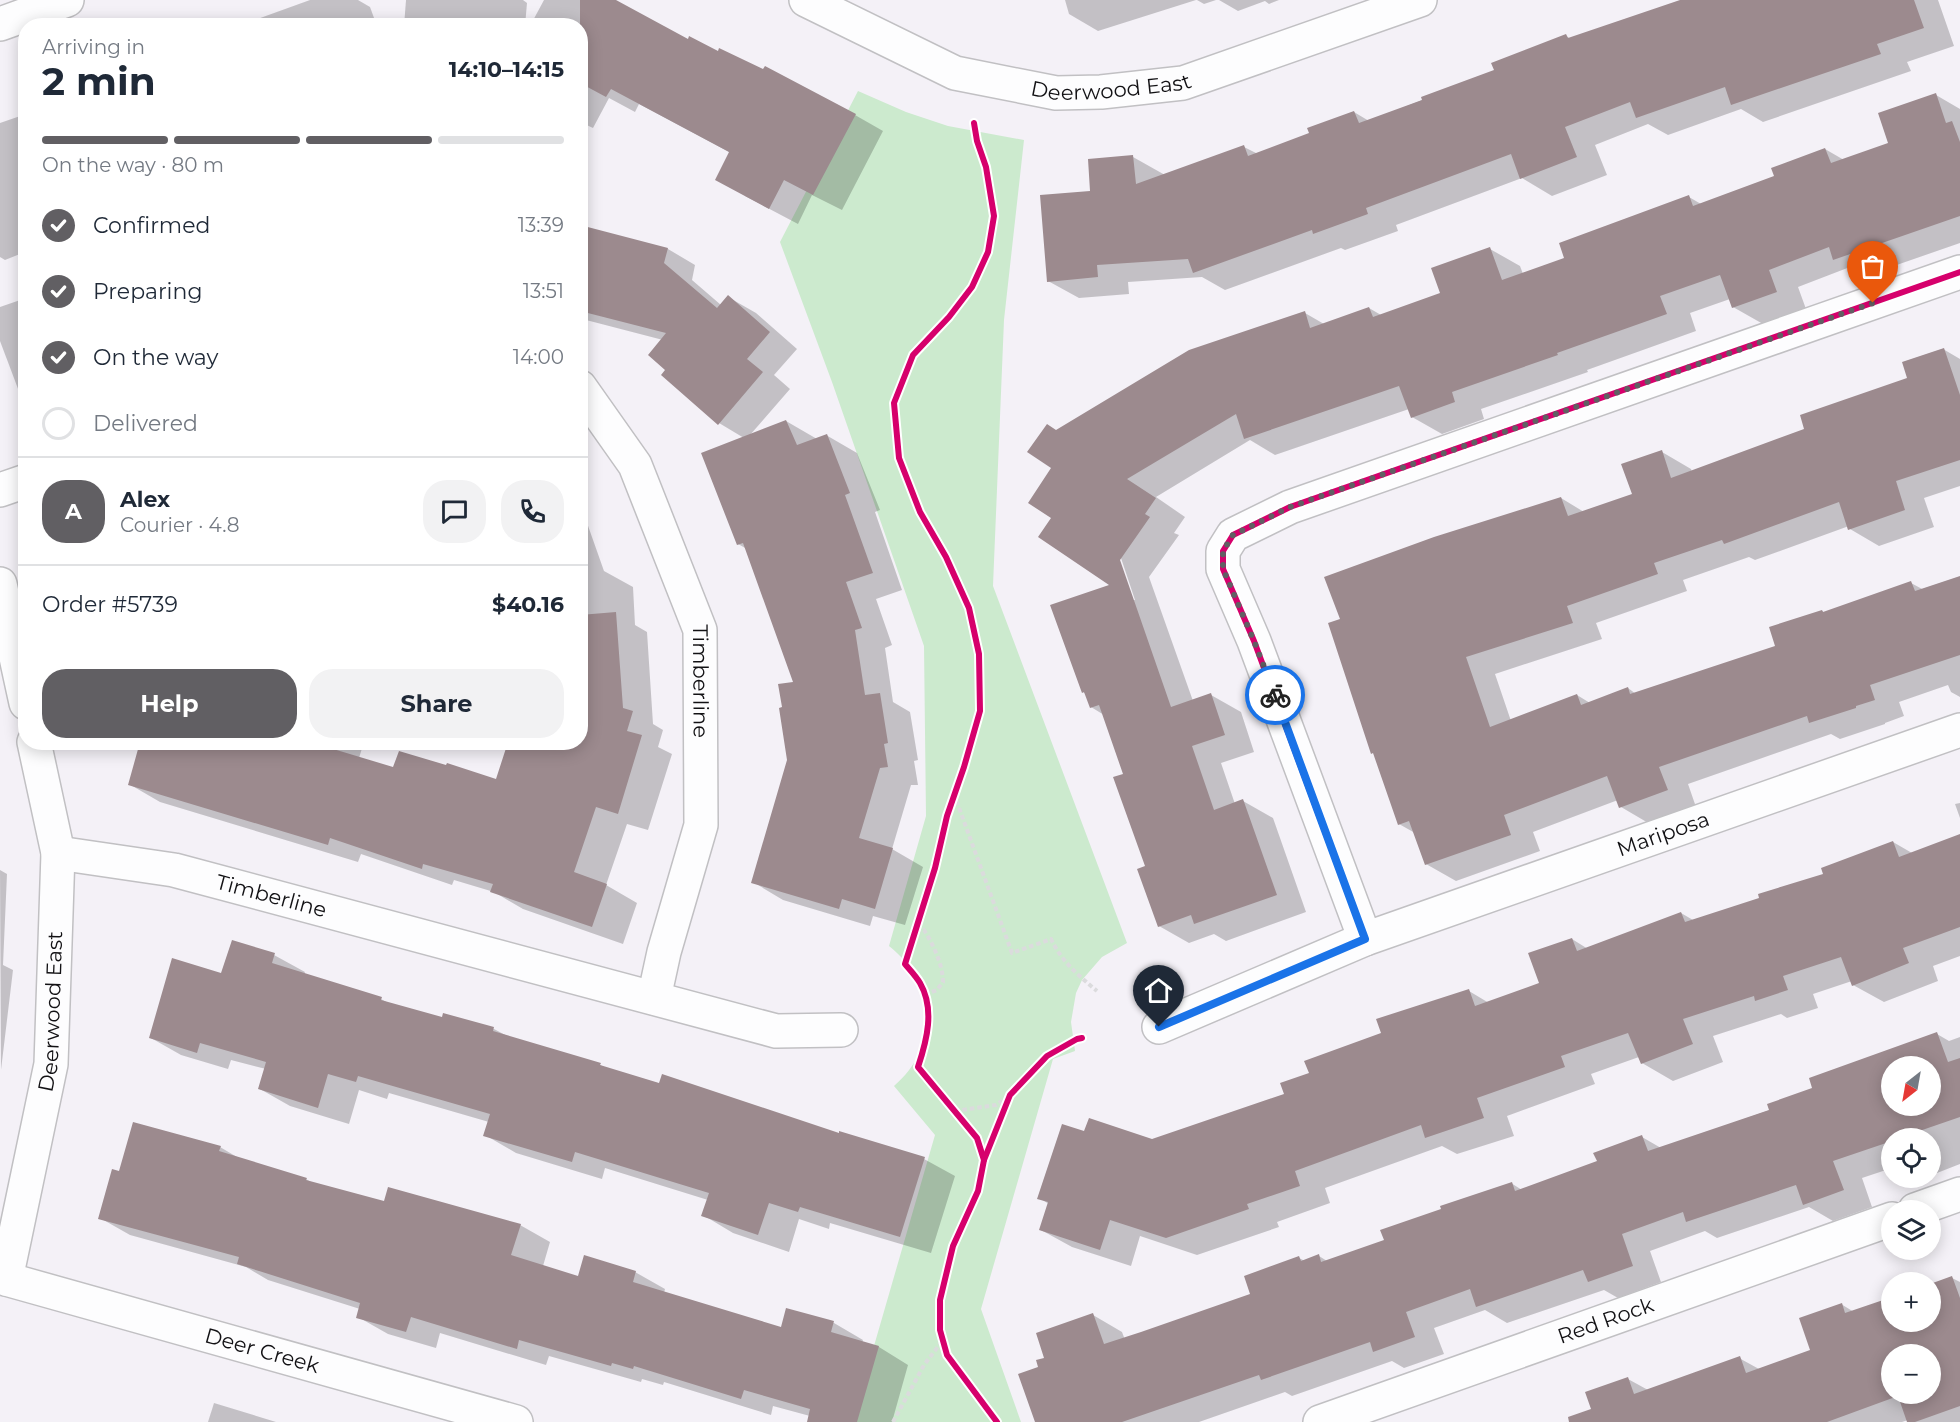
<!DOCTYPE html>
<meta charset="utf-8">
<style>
:root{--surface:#fff;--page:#f2f2f3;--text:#1f2937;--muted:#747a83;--line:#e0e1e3;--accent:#615f63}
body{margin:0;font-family:Montserrat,sans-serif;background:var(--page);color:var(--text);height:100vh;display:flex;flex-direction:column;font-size:22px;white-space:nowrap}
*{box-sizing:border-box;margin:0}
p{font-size:20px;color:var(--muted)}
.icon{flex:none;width:33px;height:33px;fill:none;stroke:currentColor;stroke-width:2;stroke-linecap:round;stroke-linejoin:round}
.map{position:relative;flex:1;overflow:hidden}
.panel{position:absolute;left:18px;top:18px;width:570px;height:732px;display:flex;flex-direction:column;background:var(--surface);border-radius:24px;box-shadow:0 3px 15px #0003}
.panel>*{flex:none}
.needle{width:39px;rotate:211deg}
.buttons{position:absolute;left:1881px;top:1056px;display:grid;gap:12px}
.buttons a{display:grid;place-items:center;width:60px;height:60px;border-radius:50%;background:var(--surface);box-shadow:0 3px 15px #0003;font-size:30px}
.pin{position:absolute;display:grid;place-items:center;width:51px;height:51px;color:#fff;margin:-62px -26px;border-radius:50% 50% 50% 0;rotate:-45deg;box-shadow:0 0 6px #0007}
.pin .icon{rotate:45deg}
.courier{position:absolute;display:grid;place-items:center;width:60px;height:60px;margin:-30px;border:4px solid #1a73e8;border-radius:50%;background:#fff;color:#222;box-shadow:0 2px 8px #0007}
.overview em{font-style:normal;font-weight:700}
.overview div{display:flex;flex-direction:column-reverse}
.overview{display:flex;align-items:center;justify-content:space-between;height:102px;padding:0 24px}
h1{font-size:39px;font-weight:700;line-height:45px}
.bar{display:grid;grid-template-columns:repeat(4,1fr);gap:9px 6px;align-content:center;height:72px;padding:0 24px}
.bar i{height:8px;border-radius:4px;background:var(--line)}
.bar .active{background:var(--accent)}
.bar p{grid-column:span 4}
.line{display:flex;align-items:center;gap:15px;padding:0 24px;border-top:2px solid var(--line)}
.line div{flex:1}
.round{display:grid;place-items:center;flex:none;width:63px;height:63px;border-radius:24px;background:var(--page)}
ol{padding:0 24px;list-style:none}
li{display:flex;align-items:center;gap:18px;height:66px}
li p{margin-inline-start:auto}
li .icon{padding:6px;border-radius:50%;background:var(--accent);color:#fff;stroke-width:4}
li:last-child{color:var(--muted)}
li i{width:33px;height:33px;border:3px solid var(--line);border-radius:50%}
.button{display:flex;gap:12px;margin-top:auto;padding:12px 24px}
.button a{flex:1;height:69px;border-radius:24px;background:var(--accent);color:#fff;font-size:24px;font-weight:700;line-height:69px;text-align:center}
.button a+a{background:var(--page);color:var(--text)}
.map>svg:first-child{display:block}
</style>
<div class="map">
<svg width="1960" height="1422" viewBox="0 0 1960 1422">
<rect width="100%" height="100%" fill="#f4f1f7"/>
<path fill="#cceace" d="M858,91L906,112L948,126L1024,140L1004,320L993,586L1127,943L1102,957L1082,980L1076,993L1071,1022L1075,1051L1053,1059L981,1309L1021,1422H852L935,1135L894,1086C941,1045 937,984 889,946L926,816L924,646L832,382L780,242Z"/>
<g fill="#0003" fill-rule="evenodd">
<path d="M310,0H358L370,7L377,26H250L249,22Z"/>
<path d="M406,0H523L527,3L525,26H404Z"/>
<path d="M544,0H613L689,41L855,115L883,131L842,210L812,195L798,224L745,196L731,153L639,104L635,112L609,98L593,128L580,122V26H530Z"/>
<path d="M1065,0H1196L1098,31L1069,14Z"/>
<path d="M1197,0H1216L1204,4Z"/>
<path d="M1219,0H1279L1269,4L1265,1L1238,11Z"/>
<path d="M1685,0H1938L1954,46L1907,62L1911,71L1763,122L1741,109L1668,135L1648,124L1595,145L1607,175L1552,196L1522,178L1396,225L1398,231L1345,250L1341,248L1225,290L1202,277L1128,282L1129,294L1079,298L1048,281L1092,193L1133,157L1165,175L1244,147L1258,154L1311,134L1354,112L1369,121L1496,71L1566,36L1571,39Z"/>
<path d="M1936,95L1960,109V243L1865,276L1850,267L1798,287L1806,309L1763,324L1733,307L1730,299L1690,313L1696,331L1587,370L1588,372L1481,409L1484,419L1442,434L1412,417L1409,409L1275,455L1250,440L1156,497L1185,517L1174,533L1179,535L1149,577L1193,701L1211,695L1241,712L1254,752L1221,763L1235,804L1243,801L1273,818L1306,912L1226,941L1214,934L1189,943L1159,926L1125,775L1104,715L1091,707L1086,694L1083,692L1112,585L1053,518L1054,468L1057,432L1305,313L1324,324L1369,308L1381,315L1441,294L1490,249L1520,266L1523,274L1566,259L1689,197L1701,204L1776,177L1825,149L1844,160L1890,144ZM1119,552L1135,600H1132L1116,553Z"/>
<path d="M26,114V269L20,254L5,260L0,257V123Z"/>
<path d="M580,226L668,249L695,265L692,280L721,305L728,297L756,313L797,349L774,375L790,389L750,435L786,421L817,439L826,435L857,453L880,510L875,512L902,590L876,599L892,645L885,648L893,702L910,712L918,760L914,761L918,785H911L892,849L923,867L905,925L873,916L870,926L783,900L753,882L789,760L784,708L795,683L747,549L738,544L744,438L719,423L667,370L663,340L586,320L580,316Z"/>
<path d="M26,298V410L0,341V307Z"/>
<path d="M1943,349L1960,359V486L1924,498L1934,527L1879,546L1850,529L1849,526L1755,560L1749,557L1683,580L1687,591L1596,623L1602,639L1495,674L1511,721L1577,695L1590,703L1628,688L1636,694L1777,647L1822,611L1825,613L1911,583L1924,590L1960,577V697L1951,692L1948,685L1899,702L1904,716L1885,723V724L1840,739L1831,734L1688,784L1696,807L1650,824L1621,807L1618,800L1533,832L1540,851L1456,881L1426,864L1415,833L1399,824L1341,620L1561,498L1584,512L1634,495L1662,452L1691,469L1692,472L1806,430L1909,379Z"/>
<path d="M580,503L604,571L633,587L635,625L647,632L653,724L663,730L658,747L672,754L648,830L627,824L606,885L637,903L623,944L523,909L494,892L454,880L452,885L361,854L358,862L160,802L129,784L142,742H364L359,758L394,769L497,781L580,742Z"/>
<path d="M1960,803V818L1955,804Z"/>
<path d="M1960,836V956L1933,966L1938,981L1884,1002L1853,985L1852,981L1813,994L1818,1008L1787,1018L1781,1014L1713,1036L1723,1062L1673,1081L1642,1063L1639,1057L1591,1074L1595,1084L1507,1116L1514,1136L1457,1154L1442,1146L1325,1188L1330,1203L1277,1222L1279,1227L1197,1255L1140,1236L1131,1266L1072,1247L1041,1230L1049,1204L1039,1198L1085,1133L1152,1140L1286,1095L1311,1074L1383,1034L1469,991L1489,1003L1541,984L1572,939L1588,949L1681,913L1693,920L1761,899L1825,875L1893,842L1912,853Z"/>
<path d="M0,870L7,874L3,965L13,970L1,1070Z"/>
<path d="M274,955L305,972L304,975L381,999L392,1005L443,1019L494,1029L509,1037L600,1065L608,1069L924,1159L955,1176L931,1253L830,1223L829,1229L799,1219L789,1252L733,1233L703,1215L708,1200L605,1168L602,1179L516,1153L485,1135L489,1122L389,1093L387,1099L359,1090L349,1124L290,1106L260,1089L266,1069L231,1060L228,1069L181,1055L151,1038L222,974Z"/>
<path d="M1937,1034L1949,1041L1960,1037V1164L1937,1173L1930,1169V1138H1892V1168L1862,1178L1872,1207L1833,1221L1809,1207L1717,1238L1705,1231L1650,1251L1661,1282L1618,1298L1604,1290L1507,1323L1485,1310L1434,1328L1444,1354L1404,1368L1392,1361L1292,1396L1285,1392L1199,1422H1037L1040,1368L1046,1359L1093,1315L1122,1332L1125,1340L1252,1295L1299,1258L1305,1261L1319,1256L1327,1261L1386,1241L1511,1183L1522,1190L1599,1162L1642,1137L1661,1148L1770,1110L1814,1089ZM1892,1066H1930V1106H1892Z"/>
<path d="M220,1147L242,1160L306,1179L314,1184L385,1203L520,1225L550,1242L543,1266L579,1278L635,1272L665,1289L664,1293L782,1329L787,1310L834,1323L863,1340L862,1343L879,1347L908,1365L892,1422H808L810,1416L773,1406L771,1415L664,1382L663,1385L642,1379L641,1382L549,1356L546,1365L440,1333L436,1348L388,1334L358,1317L360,1309L268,1280L246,1267L130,1235L100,1218L120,1173Z"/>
<path d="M1952,1278L1960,1282V1422H1909L1908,1420L1902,1422H1597L1628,1379L1648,1390L1739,1358L1759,1369L1812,1351L1841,1304L1854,1312L1892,1322H1930ZM1892,1354H1930V1394H1892Z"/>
<path d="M214,1403L276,1422H208Z"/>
</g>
<g fill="#9c8a8e" fill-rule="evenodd">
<path d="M580,0H616L688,39L689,36L718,51L719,48L763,69L765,66L856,114L813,195L784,180L769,209L715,180L729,152L611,89L606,97L580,83Z"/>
<path d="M1680,0H1914L1924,28L1877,44L1881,54L1731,105L1725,87L1636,118L1630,102L1565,127L1577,157L1520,179L1511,154L1366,208L1368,214L1313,234L1312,230L1193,273L1188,259L1097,265L1098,277L1047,282L1040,195L1090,191L1088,159L1133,155L1136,184L1244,145L1248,156L1309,133L1307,128L1354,111L1359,123L1422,100L1421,97L1494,70L1491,63L1566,34L1568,38Z"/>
<path d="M1936,93L1946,123L1952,121L1960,142V216L1833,260L1829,247L1769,270L1777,292L1732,308L1720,275L1660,296L1667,314L1557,353L1558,355L1452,392L1455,402L1411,418L1399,386L1244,439L1236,414L1127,479L1156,498L1145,514L1150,517L1120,560L1171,707L1211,693L1225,735L1192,746L1214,810L1243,799L1277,895L1194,924L1191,915L1158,927L1137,869L1145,866L1113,777L1123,774L1099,705L1090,708L1084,692L1082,693L1050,605L1109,585L1038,537L1051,518L1028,503L1051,468L1027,452L1047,424L1056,430L1189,350L1305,311L1310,328L1369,307L1373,317L1440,293L1431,268L1490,247L1502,280L1564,258L1559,243L1689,195L1693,206L1774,176L1771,168L1825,148L1831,163L1888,143L1878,113Z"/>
<path d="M580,225L668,248L664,263L717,308L728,295L770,332L747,359L763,372L718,425L661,375L665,370L648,355L666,333L580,311Z"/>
<path d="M1944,348L1960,395V460L1896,481L1905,510L1848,530L1839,502L1724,544L1722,540L1654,563L1658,574L1567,606L1573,623L1466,657L1490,727L1577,694L1581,705L1628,687L1630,694L1775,646L1769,627L1822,610L1823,612L1911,581L1915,591L1960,576V655L1870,685L1875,700L1856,706V708L1809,723L1807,716L1659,767L1668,790L1619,808L1607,776L1504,815L1511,835L1425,865L1409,821L1398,825L1373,753L1371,754L1328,623L1340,619L1324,577L1434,537L1561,497L1568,516L1632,494L1621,464L1662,450L1671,478L1804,429L1800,415L1907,378L1902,362Z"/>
<path d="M786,420L797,445L827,434L850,493L845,495L873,573L846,582L862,628L855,630L865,695L880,693L888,743L884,744L888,767L880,768L859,838L893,848L875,909L842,899L839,909L751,883L787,760L779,708L782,707L778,684L793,682L743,543L737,545L701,453Z"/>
<path d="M616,612L623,708L633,711L627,731L642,735L618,814L596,807L574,872L607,884L592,927L490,892L493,884L423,864L422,869L330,838L328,845L128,785L140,742H310L393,767L399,751L446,765L447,763L496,779L508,742H580V615Z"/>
<path d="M1960,834V927L1903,948L1909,963L1852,986L1841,957L1783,976L1788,990L1755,1001L1754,996L1683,1019L1693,1044L1641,1064L1628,1033L1561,1056L1565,1067L1477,1098L1484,1118L1425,1138L1421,1125L1295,1171L1300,1186L1247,1204L1249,1209L1166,1238L1110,1220L1100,1250L1039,1230L1048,1202L1037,1199L1062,1124L1084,1131L1089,1118L1152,1139L1284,1094L1280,1083L1309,1073L1304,1061L1381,1033L1376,1019L1469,989L1475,1006L1539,983L1528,953L1572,938L1577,951L1681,912L1685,922L1759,898L1758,894L1823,874L1821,868L1893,841L1899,857Z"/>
<path d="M232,940L275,953L272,963L382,997L381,1000L442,1017L443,1013L494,1027L493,1031L601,1063L600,1065L659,1083L662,1074L839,1133V1131L925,1157L900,1237L800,1207L798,1212L769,1203L758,1235L701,1216L709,1193L575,1152L572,1162L483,1136L490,1114L358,1076L356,1082L328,1074L318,1108L258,1089L266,1062L200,1043L197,1053L149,1038L172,958L221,973Z"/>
<path d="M1937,1032L1948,1062L1960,1058V1117L1899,1138H1892V1141L1833,1161L1844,1190L1803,1205L1796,1185L1686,1222L1683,1212L1622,1234L1633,1266L1588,1282L1583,1270L1476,1307L1470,1289L1406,1312L1415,1337L1373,1352L1370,1342L1261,1380L1259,1375L1122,1422H1035L1018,1374L1038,1367L1036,1360L1044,1358L1036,1333L1093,1313L1104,1344L1141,1332L1250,1294L1244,1276L1299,1256L1301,1261L1319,1254L1321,1262L1384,1240L1380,1230L1441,1209L1440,1206L1512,1182L1515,1191L1597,1161L1593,1153L1642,1135L1648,1151L1769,1110L1767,1104L1812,1088L1809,1078ZM1892,1066H1930V1106H1892Z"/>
<path d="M133,1122L221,1146L219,1151L307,1178L306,1180L384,1201L388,1187L521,1224L511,1255L578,1276L584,1255L636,1271L633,1282L781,1327L786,1308L834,1321L831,1332L879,1346L857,1422H807L810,1409L744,1390L741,1399L634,1366L633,1369L612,1363L611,1366L519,1340L517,1349L411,1317L406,1332L356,1318L360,1303L237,1264L239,1257L98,1219L112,1169L119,1171Z"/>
<path d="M1952,1276L1960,1298V1406L1915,1422H1907L1898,1396L1827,1422H1569L1568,1417L1591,1409L1585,1392L1628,1377L1634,1394L1740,1356L1746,1373L1810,1350L1799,1318L1842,1303L1845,1313L1892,1297V1322H1930V1284ZM1892,1354H1930V1394H1892Z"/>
</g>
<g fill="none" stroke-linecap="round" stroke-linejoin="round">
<g stroke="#c1c0c3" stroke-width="36">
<g id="minor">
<path id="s1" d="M580,387L635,465L700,630L701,825L664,952L654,998"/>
<path d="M0,490L26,481"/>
<path id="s2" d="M58,853L174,870L776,1031L841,1030"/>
<path d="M1365,939L1254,641L1223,569V551L1233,535L1290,507L1960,272"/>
<path id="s3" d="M1159,1027L1365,939L1960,730"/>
<path d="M1915,1210L1960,1194"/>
<path id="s4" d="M6,1279L516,1422"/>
<path id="s5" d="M1320,1422L1892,1219"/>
</g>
</g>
<g stroke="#c1c0c3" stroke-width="36">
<g id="tertiary">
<path id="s6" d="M806,0L955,73L1056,93L1101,92L1183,83L1420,0"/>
<path d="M0,24L67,0"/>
<path d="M0,584L26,703"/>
<path id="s7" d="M6,1279L51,1064L58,853L34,742"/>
</g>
</g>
<g stroke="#dbdbdd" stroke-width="4" stroke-dasharray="4.5 3" stroke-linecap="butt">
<path d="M954,794L1012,953L1051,939C1062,962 1078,975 1097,991"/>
<path d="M916,931L924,930C933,944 943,965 943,982L937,990L924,995"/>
<path d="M955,1111L996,1105L1010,1095"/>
<path d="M893,1422L924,1365L943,1340"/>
</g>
<use href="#minor" stroke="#fdfdfe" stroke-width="33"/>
<use href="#tertiary" stroke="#fdfdfe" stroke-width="33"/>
<g stroke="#fff" stroke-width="10">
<g id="cycleway">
<path d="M974,123L977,141L986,167L994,216L988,252L972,287L949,317L913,355L894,403L899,458L920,512L946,557L969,608L979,654L980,711L964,767L947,816L935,868L905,964C910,970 916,976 920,983C935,1009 927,1040 918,1067L977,1138L984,1160L978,1191L953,1246L940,1300V1330L947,1355L997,1422"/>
<path d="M1365,939L1254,641L1223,569V551L1233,535L1290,507L1960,272"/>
<path d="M984,1160L1010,1095L1047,1056L1077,1039L1082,1038"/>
</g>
</g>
<use href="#cycleway" stroke="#d6006c" stroke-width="6"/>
</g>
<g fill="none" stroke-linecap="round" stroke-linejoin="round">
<path stroke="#615f63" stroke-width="6" stroke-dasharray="0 10.8" d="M1275,695L1254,641L1223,569V551L1233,535L1290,507L1873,303"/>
<path stroke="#1a73e8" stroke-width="8" d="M1159,1027L1365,939L1275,695"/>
</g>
<g text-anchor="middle" stroke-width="6" stroke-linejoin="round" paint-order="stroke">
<g font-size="21" fill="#121114" stroke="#fff">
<text dy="7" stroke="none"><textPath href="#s6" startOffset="324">Deerwood East</textPath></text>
<text dy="7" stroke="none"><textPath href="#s1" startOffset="324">Timberline</textPath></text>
<text dy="7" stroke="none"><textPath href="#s3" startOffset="540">Mariposa</textPath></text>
<text dy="7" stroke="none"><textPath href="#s2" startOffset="218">Timberline</textPath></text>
<text dy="7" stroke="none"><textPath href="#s7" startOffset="272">Deerwood East</textPath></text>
<text dy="7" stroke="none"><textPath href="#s5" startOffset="303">Red Rock</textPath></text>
<text dy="7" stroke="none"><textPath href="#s4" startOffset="266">Deer Creek</textPath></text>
</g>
</g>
</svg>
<div class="buttons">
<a><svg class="needle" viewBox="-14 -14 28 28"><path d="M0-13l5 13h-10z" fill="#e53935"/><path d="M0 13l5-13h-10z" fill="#747a83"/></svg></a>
<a><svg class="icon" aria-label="locate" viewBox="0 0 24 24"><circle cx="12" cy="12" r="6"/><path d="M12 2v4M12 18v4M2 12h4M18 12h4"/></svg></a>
<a><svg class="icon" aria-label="layers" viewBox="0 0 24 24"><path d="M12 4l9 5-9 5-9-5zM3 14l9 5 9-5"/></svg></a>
<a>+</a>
<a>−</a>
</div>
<div class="pin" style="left:1873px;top:303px;background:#ea580c"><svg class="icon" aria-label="bag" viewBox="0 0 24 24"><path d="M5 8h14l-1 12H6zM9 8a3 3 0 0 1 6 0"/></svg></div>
<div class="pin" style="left:1159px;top:1027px;background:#1f2937"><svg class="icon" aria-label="home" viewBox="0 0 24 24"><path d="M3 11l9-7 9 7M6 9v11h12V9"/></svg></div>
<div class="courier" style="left:1275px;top:695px"><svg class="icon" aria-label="bike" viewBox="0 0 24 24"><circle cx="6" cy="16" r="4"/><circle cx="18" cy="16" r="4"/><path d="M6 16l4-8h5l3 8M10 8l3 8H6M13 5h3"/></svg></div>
<section class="panel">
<div class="overview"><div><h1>2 min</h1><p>Arriving in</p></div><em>14:10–14:15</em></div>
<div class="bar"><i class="active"></i><i class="active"></i><i class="active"></i><i></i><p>On the way · 80 m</p></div>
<ol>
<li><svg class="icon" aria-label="check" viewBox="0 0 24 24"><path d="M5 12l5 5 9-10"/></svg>Confirmed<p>13:39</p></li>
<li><svg class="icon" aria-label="check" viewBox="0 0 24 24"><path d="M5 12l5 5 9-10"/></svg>Preparing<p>13:51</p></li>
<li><svg class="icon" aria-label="check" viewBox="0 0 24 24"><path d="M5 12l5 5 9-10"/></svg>On the way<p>14:00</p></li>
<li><i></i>Delivered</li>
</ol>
<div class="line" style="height:108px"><b class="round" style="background:var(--accent);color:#fff">A</b><div><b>Alex</b><p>Courier · 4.8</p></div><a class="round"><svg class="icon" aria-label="chat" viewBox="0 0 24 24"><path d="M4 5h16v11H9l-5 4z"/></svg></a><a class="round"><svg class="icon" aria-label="phone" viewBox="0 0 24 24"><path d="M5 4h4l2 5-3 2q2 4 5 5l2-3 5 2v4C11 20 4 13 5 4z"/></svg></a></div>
<div class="line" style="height:78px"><div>Order #5739</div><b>$40.16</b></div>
<div class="button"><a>Help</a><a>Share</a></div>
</section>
</div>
